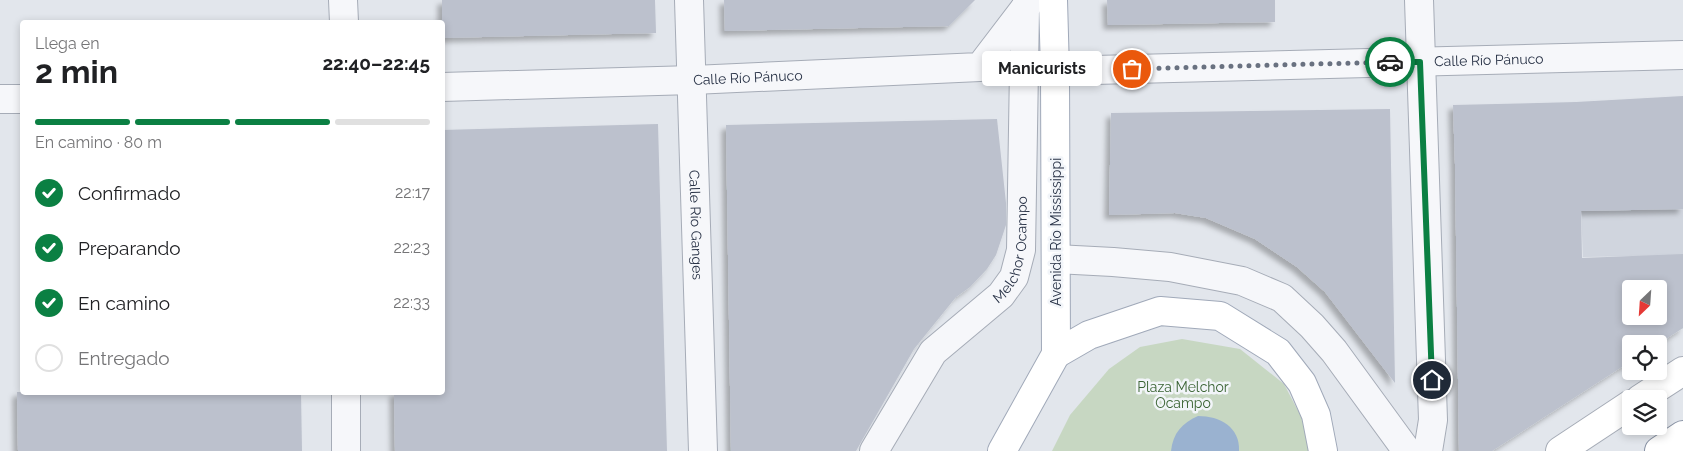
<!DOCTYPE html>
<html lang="es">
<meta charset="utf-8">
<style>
:root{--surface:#fff;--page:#f2f2f2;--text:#202124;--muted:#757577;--line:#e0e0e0;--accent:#0b8043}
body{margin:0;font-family:Raleway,sans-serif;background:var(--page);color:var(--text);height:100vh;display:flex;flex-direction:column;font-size:19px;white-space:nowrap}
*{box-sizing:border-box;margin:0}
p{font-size:16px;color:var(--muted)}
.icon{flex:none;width:28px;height:28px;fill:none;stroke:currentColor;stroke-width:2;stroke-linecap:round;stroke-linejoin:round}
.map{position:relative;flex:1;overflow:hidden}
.drawer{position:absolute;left:20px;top:20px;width:425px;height:375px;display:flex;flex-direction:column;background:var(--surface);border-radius:5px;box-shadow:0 2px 8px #0003}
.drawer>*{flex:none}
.needle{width:32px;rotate:205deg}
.tools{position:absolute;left:1622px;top:280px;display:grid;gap:10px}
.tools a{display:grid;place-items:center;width:45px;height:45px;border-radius:5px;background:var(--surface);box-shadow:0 2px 8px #0003;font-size:25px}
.pin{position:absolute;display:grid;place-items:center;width:42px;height:42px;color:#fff;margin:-21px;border:2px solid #fff;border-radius:50%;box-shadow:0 1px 5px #0007}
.courier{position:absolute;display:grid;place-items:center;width:50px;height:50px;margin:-25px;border:4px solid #0b8043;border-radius:50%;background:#fff;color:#222;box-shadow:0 1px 6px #0007}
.bubble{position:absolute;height:35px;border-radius:5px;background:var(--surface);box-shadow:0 2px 8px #0003;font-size:16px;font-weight:700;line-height:35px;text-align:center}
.overview em{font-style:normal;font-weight:700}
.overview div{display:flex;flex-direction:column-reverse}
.overview{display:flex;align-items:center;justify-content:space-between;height:85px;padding:0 15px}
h1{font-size:32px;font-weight:700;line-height:38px}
.bar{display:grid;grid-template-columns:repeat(4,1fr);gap:8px 5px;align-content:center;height:60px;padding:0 15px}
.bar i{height:6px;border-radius:4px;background:var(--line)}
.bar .current{background:var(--accent)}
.bar p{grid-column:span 4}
ol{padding:0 15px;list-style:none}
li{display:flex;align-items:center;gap:15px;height:55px}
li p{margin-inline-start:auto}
li .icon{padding:5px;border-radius:50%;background:var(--accent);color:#fff;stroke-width:4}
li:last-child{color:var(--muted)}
li i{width:28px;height:28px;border:2px solid var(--line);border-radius:50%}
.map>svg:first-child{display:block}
</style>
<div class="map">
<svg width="1683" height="451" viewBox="0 0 1683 451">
<defs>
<filter id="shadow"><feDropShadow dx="-4.5" dy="4.5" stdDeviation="2.5" flood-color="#0004"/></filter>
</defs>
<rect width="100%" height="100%" fill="#e2e6ec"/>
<path fill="#d0d5de" d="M1683,209V328L1682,329L1659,295V289H1654L1632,256L1583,257L1581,211Z"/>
<path fill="#c7d7c2" d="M1182,339L1240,349L1284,384L1307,428L1309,451H1052L1070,415L1109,369L1140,347Z"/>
<path fill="#9ab2d0" d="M1198,416C1220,416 1240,427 1239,451H1171C1173,433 1182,423 1198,416Z"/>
<g fill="#bcc1cd" fill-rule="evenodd" filter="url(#shadow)">
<path d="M442,0H655L656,33L442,38Z"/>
<path d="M724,0H975L949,26L725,31Z"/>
<path d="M1107,0H1275V22L1108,25Z"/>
<path d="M1683,96V209L1581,211L1582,258L1683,254V328L1658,344H1631V361L1492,451H1459L1455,164L1453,105L1576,102ZM1631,289H1659V316H1631Z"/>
<path d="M1390,109L1395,383L1325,292L1297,267L1255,239L1206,218L1175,213L1109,215L1111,113Z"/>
<path d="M997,119L1006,203V225L996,255L987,269L970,287L956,297L914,349L856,451H731L726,125Z"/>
<path d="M658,124L667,451H395L394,392H442V130Z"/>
<path d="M17,392H301L302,451H18Z"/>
</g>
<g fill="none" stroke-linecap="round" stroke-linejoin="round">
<g stroke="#a6acb7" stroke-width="30">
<g id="minor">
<path d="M343,0L344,22"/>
<path id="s1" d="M689,0L703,451"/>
<path d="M1419,0L1433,420L1428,451"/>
<path id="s2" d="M1055,71L1683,55"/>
<path id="s3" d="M442,87L693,80L980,67L1025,8"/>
<path d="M0,99H22"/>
<path d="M1056,259L1113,262L1170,267L1242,281L1282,298L1312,326L1334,351L1407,451"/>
<path d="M346,392V451"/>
<path id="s4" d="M874,451L933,352L1001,295L1014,277L1021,250L1025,8L1028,4"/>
</g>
</g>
<g stroke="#a6acb7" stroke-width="30">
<g id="secondary">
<path d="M1640,399L1683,371"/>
<path d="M1560,451L1631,404"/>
</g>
</g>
<g stroke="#a0a9b9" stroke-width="30">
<g id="primary">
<path d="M1056,354L1089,335L1160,311L1220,316L1278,352L1302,383L1316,415L1323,451"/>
<path d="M1002,451L1056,354L1055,71L1053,0"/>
</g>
</g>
<g stroke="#8892a4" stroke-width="30">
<path id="motorway" d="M1659,451L1683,435"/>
</g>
<use href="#minor" stroke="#f6f7fa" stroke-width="28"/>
<use href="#secondary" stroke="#fff" stroke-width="28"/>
<use href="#primary" stroke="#fff" stroke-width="28"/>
<use href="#motorway" stroke="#fff" stroke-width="28"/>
</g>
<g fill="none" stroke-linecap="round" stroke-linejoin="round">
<path stroke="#697180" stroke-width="5" stroke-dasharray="0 9" d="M1132,69L1390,62"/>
<path stroke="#0b8043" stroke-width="6" d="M1390,62H1420L1432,380"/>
</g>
<g text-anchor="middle" stroke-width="5" stroke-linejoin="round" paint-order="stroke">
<g font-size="14" fill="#283246" stroke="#f2f5f9">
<text dy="5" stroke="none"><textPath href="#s2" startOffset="434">Calle Río Pánuco</textPath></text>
<text dy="5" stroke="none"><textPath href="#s3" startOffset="306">Calle Río Pánuco</textPath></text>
<text dy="5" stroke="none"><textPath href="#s1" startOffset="225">Calle Río Ganges</textPath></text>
<text transform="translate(1056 232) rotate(-90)" y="5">Avenida Río Mississippi</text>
<text dy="5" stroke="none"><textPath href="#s4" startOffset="252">Melchor Ocampo</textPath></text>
</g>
<g font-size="14" fill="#3b6434" stroke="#f2f5f9">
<text x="1183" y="392">Plaza Melchor<tspan x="1183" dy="16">Ocampo</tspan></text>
</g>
</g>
</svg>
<div class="tools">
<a><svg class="needle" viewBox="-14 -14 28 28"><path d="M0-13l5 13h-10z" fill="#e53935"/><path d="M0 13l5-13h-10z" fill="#757577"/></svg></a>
<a><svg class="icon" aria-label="locate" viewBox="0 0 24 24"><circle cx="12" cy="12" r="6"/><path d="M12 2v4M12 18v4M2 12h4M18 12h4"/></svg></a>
<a><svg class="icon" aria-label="layers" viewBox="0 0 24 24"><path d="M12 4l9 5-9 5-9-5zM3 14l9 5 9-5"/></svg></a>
</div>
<div class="pin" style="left:1132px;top:69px;background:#ea580c"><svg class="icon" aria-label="bag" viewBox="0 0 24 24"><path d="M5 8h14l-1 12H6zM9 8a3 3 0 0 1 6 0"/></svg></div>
<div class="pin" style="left:1432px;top:380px;background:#1f2937"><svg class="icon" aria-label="home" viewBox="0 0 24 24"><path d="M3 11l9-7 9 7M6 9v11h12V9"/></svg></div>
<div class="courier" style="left:1390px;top:62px"><svg class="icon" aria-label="car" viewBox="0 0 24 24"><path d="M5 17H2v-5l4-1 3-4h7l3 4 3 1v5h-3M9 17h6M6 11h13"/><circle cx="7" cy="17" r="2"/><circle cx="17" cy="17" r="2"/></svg></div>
<div class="bubble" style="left:982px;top:51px;width:120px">Manicurists</div>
<section class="drawer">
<div class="overview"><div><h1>2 min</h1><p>Llega en</p></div><em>22:40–22:45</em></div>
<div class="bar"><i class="current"></i><i class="current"></i><i class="current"></i><i></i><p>En camino · 80 m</p></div>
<ol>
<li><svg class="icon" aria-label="check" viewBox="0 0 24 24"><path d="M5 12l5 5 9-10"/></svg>Confirmado<p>22:17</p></li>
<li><svg class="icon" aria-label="check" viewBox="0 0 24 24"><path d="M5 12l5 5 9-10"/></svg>Preparando<p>22:23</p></li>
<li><svg class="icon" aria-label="check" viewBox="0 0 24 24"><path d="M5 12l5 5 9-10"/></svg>En camino<p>22:33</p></li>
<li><i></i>Entregado</li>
</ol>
</section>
</div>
